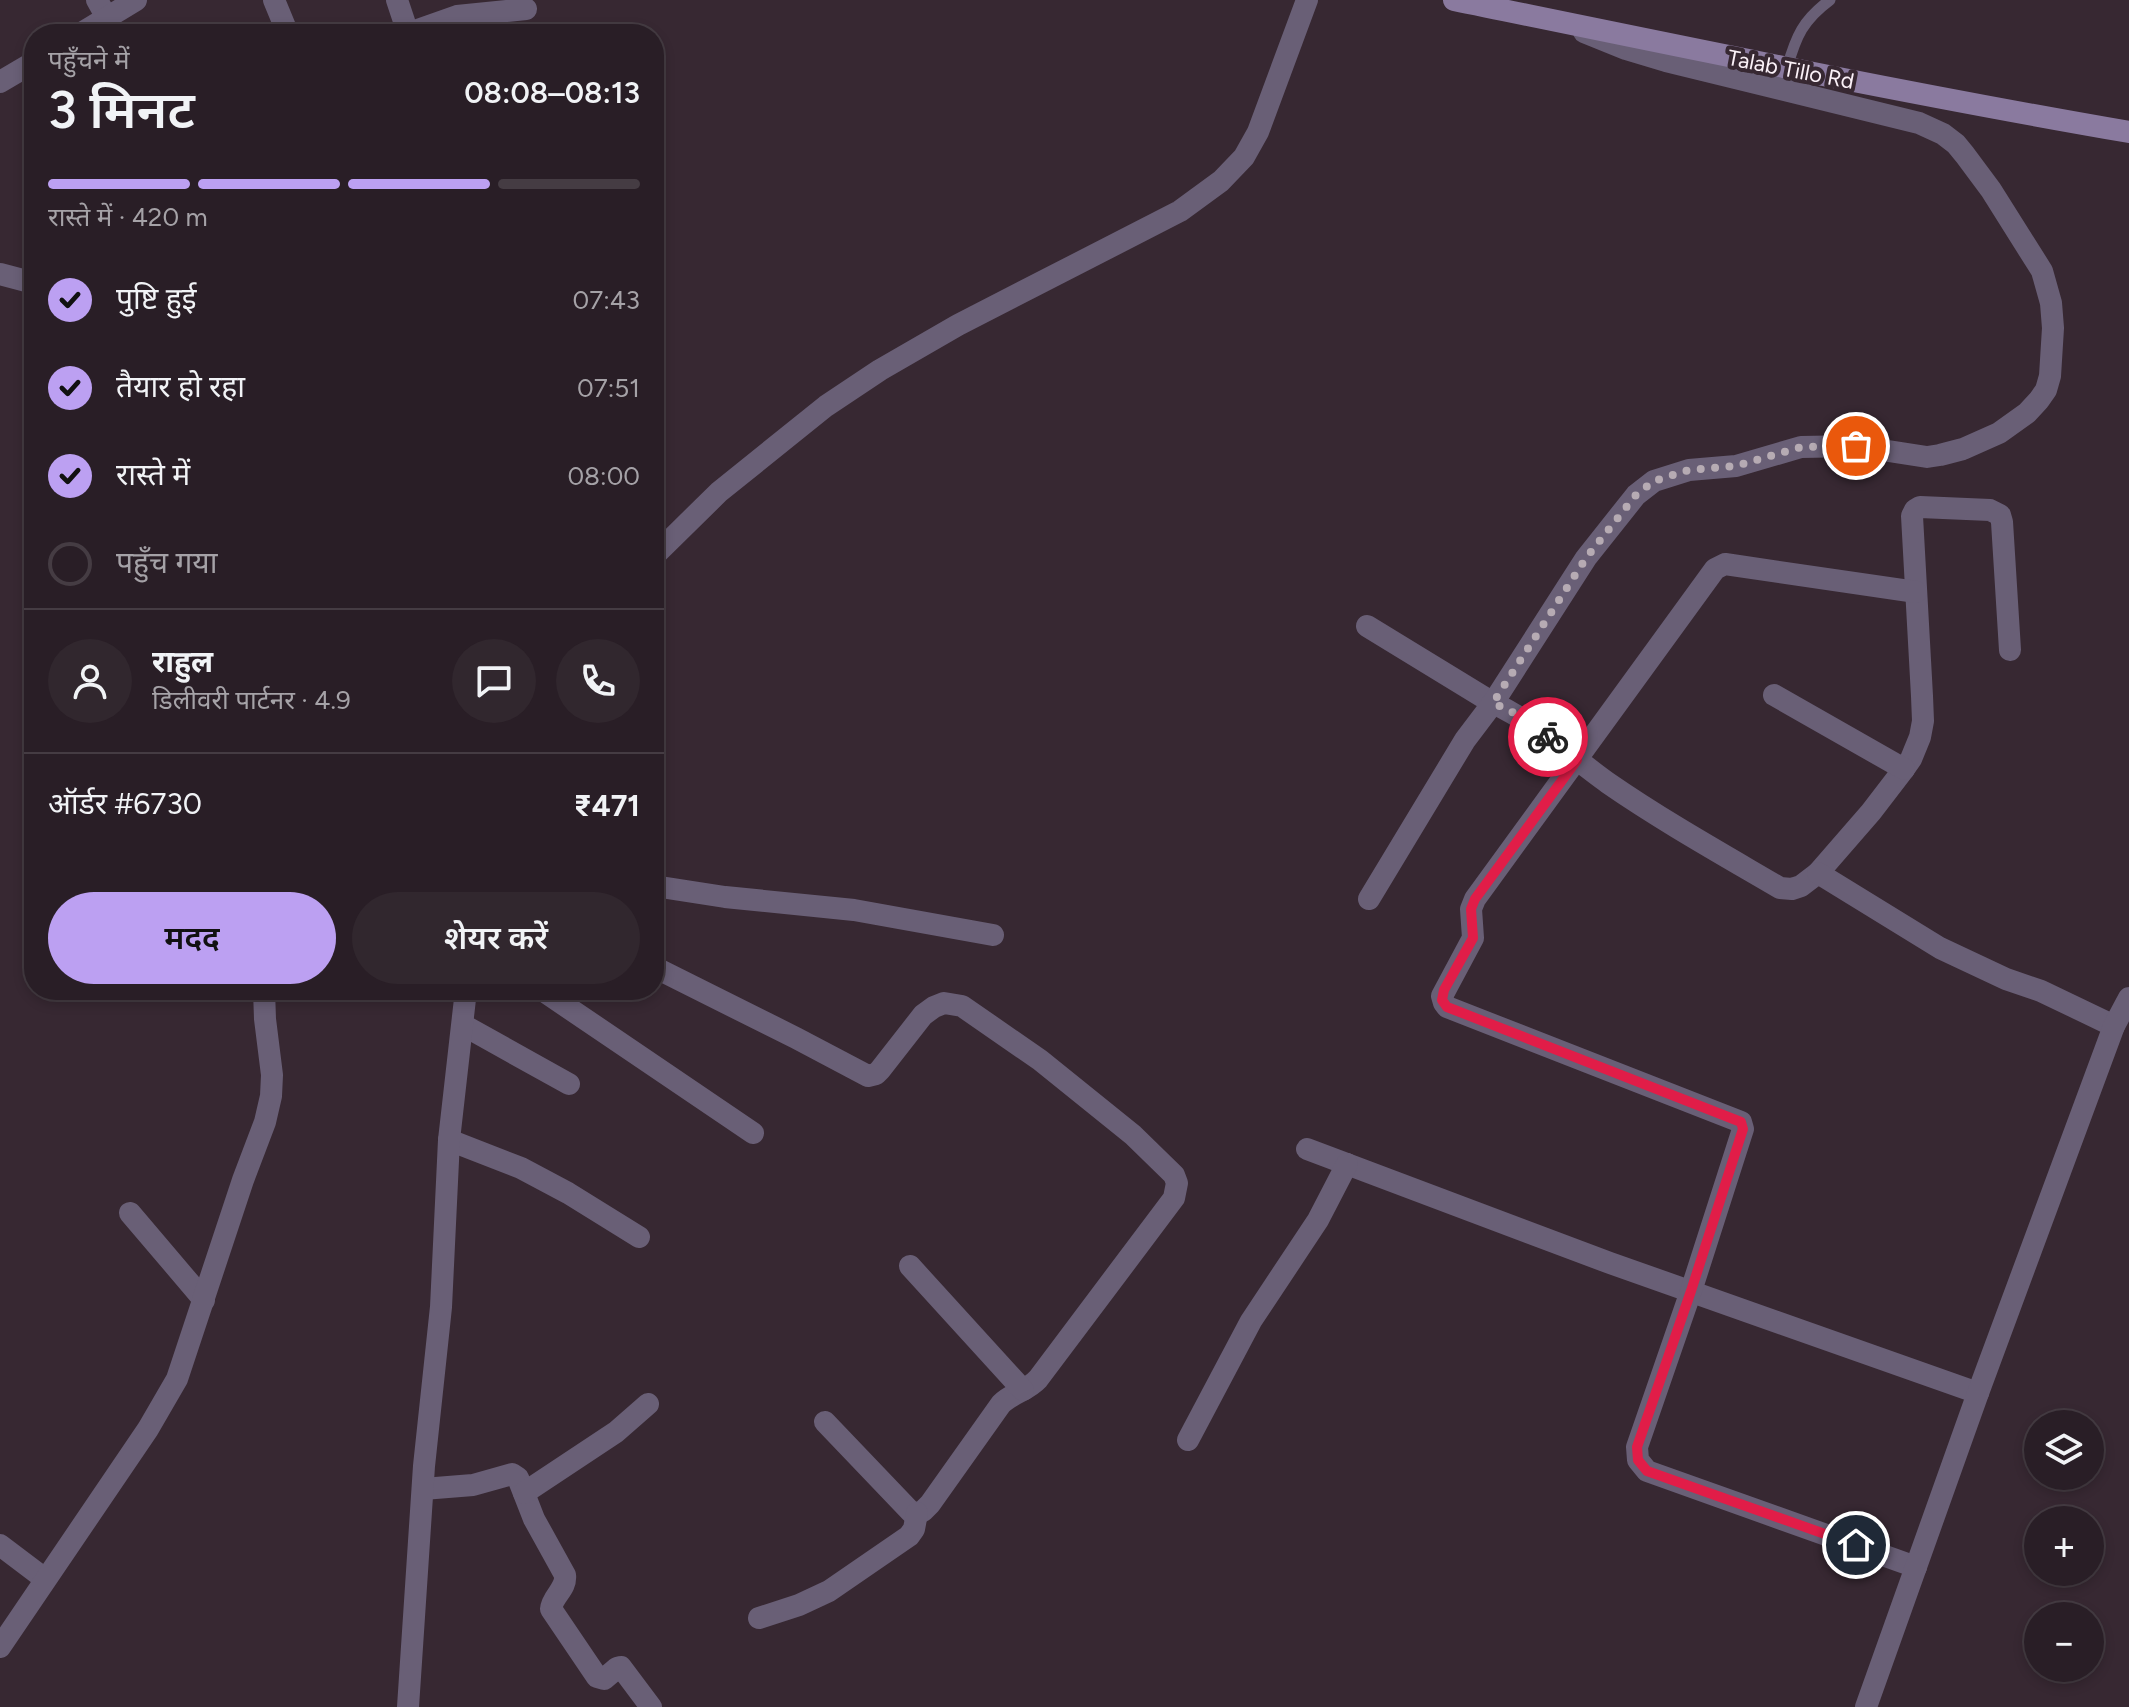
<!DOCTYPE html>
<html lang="hi">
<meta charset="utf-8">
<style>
:root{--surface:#291e26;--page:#31272e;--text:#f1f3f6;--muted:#a5a2a7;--line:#453c43;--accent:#bca0f2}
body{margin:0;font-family:Figtree,"Noto Sans Devanagari",sans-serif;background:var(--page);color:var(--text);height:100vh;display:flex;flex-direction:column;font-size:30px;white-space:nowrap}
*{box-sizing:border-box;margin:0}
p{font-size:26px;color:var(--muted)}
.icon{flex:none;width:44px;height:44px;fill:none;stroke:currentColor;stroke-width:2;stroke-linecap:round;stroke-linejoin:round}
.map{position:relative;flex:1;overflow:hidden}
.drawer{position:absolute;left:24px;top:24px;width:640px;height:976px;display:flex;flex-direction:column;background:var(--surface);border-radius:32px;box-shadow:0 4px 12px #0003,0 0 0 2px var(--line)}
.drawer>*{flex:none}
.tools{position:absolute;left:2024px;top:1410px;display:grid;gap:16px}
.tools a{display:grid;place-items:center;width:80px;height:80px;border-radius:50%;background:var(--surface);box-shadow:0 4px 12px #0003,0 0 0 2px var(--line);font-size:40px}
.pin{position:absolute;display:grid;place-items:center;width:68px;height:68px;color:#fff;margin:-34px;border:4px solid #fff;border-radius:50%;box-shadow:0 2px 8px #0007}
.courier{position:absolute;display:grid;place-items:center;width:80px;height:80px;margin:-40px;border:6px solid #e11d48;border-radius:50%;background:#fff;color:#222;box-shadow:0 2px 10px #0007}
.headline em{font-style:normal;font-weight:600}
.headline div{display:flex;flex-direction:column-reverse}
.headline{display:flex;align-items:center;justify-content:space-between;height:136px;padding:0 24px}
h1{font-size:52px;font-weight:600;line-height:60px}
.bar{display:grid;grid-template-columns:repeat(4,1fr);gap:12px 8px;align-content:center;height:96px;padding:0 24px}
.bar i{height:10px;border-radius:6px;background:var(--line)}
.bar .selected{background:var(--accent)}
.bar p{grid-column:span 4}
.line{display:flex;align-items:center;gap:20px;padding:0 24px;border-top:2px solid var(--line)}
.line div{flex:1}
.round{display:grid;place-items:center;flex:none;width:84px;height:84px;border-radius:42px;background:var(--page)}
ol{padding:0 24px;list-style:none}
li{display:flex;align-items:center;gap:24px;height:88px}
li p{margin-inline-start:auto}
li .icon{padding:8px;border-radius:50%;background:var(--accent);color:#111;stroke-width:4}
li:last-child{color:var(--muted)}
li i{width:44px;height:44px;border:4px solid var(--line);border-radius:50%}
.cta{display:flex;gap:16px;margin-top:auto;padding:16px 24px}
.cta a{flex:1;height:92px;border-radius:48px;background:var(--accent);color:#111;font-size:32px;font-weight:600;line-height:92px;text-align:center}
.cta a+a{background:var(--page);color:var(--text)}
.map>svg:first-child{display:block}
</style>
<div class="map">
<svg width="2129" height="1707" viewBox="0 0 2129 1707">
<rect width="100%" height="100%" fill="#372832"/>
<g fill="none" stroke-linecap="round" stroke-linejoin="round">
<path stroke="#695f76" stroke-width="11" d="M1787,68C1796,36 1803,20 1830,0"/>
<g stroke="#695f76" stroke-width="22">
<path d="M97,0L107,18"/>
<path d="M274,0L288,34"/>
<path d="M397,0L408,33"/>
<path d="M80,34L136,0"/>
<path d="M406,34L457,16L526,9"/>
<path d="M0,82L34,62"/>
<path d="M0,274L34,283"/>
<path d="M654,556L719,492L826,406L880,370L958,325L1180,211L1221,181L1244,157L1258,132L1307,0"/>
<path d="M1367,626L1493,703C1536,723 1570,756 1608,783C1663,821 1722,854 1780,888L1792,889L1801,886L1818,873L1871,812L1904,769L1911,759L1920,737L1923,721L1922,696L1912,516L1915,510L1920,507L1990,510L2000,515L2002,522L2010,650"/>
<path d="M1774,695L1904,769"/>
<path d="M1818,873L1940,948L2006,979L2041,991L2114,1026"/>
<path d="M654,886L725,897L854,910L993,935"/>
<path d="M1369,899L1465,740L1493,703L1586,558L1636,495L1654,481L1689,470L1736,466L1801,447L1856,446L1927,457L1940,455L1963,449L1999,433L2027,413L2039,400L2046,390L2050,376L2053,328L2051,303L2042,271L1991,190L1965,155L1956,144L1943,134L1919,123L1666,61L1626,49L1584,32"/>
<path d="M654,967L796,1038L868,1076L876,1074L880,1070L923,1015L934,1007L944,1003L962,1006L1040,1060L1133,1135L1174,1175L1177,1183L1174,1198L1038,1379C1027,1391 1012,1393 1001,1404L930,1504L923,1511L914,1514L911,1512L825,1422"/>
<path d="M542,990L753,1133"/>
<path d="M463,1025L569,1084"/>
<path d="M449,1140L521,1168L568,1193L639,1237"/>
<path d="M1307,1149L1610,1263L1978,1393"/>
<path d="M130,1213L204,1300"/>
<path d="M910,1266L1023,1390"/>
<path d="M1188,1440L1251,1321L1318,1220L1347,1164"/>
<path d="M423,1489L473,1485L512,1474L518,1478L534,1519L565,1575C567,1589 552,1596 551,1609L597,1677L604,1679L617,1668L621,1667L651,1707"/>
<path d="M524,1493L616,1432L648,1404"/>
<path d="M0,1545L45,1579"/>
<path d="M1916,1567L1647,1471L1638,1460L1637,1447L1691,1291L1743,1129L1741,1122L1447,1007L1444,1003L1442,996L1473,938L1471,909L1475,899L1715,569L1725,564L1916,592"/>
<path d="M759,1618L799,1605L829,1591L909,1536L914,1529L917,1513"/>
<path d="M0,1647L148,1429L177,1379L243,1180L265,1122L271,1096L272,1075L265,1019L264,990"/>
<path d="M408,1707L424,1466L441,1307L449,1140L466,990"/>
</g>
<path stroke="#695f76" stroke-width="22" d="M1866,1707L1978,1393L2114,1026L2129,998"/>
<path stroke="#8a7a9f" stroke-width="22" d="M1454,0C1679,46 1903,93 2129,132"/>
</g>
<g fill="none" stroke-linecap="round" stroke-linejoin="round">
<path stroke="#b6abb3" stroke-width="8" stroke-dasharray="0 14.4" d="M1548,737L1512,712L1493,703L1586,558L1636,495L1654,481L1689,470L1736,466L1801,447L1856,446"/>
<path stroke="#e11d48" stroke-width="10" d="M1548,737L1577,760L1475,899L1471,909L1473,938L1444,990L1442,1000L1447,1007L1741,1122L1743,1129L1691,1291L1637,1447L1638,1460L1647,1471L1856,1545"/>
</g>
<g text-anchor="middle" stroke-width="8" stroke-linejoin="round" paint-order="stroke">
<g font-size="22" fill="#fbf1f8" stroke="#372832">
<text transform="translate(1791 69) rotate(11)" y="8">Talab Tillo Rd</text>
</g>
</g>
</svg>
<div class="tools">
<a><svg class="icon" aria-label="layers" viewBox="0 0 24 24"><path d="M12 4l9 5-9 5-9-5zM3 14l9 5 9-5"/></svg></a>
<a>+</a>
<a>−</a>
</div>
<div class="pin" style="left:1856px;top:446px;background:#ea580c"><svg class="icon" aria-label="bag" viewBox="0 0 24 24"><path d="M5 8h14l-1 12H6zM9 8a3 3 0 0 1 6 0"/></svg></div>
<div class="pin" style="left:1856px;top:1545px;background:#1f2937"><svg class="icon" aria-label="home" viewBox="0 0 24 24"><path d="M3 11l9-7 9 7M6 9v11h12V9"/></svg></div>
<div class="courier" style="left:1548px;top:737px"><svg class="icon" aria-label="bike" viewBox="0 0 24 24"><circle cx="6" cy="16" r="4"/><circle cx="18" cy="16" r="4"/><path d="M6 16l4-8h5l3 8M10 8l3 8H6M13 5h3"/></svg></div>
<section class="drawer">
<div class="headline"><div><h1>3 मिनट</h1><p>पहुँचने में</p></div><em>08:08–08:13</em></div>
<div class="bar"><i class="selected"></i><i class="selected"></i><i class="selected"></i><i></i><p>रास्ते में · 420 m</p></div>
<ol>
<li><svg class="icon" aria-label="check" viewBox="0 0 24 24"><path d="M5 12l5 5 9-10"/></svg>पुष्टि हुई<p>07:43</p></li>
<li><svg class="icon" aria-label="check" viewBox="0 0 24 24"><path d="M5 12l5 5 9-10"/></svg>तैयार हो रहा<p>07:51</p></li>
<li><svg class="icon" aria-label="check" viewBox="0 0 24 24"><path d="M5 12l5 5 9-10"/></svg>रास्ते में<p>08:00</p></li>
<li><i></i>पहुँच गया</li>
</ol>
<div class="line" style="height:144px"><a class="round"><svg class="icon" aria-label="person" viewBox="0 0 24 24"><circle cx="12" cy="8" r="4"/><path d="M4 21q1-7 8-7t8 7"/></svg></a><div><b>राहुल</b><p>डिलीवरी पार्टनर · 4.9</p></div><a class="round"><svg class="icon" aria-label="chat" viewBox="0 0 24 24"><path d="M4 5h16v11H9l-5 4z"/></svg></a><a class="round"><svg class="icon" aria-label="phone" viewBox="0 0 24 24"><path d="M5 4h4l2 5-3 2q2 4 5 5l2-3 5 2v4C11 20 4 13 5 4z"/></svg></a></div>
<div class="line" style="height:104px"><div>ऑर्डर #6730</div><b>₹471</b></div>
<div class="cta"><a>मदद</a><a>शेयर करें</a></div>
</section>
</div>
